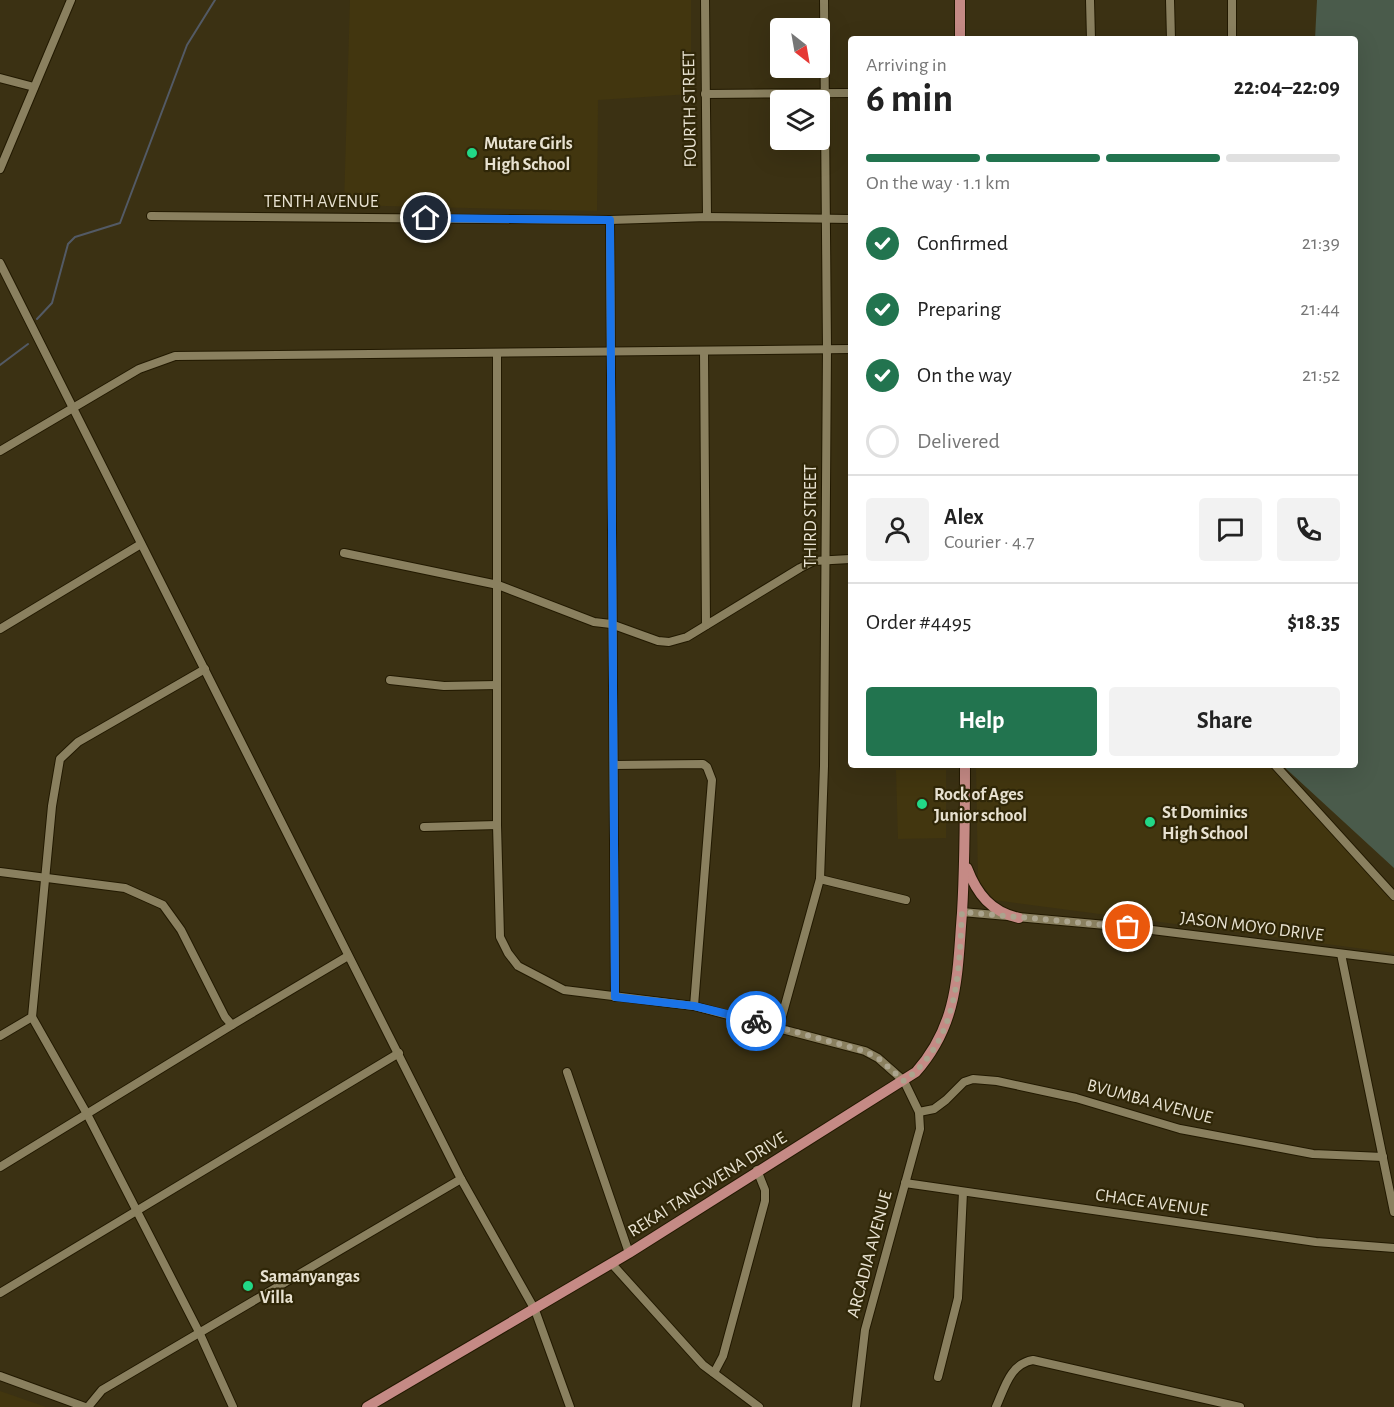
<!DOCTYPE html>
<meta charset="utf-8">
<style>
:root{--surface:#fff;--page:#f2f2f2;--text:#222;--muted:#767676;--line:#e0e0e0;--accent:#22744f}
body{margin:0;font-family:"Alegreya Sans",sans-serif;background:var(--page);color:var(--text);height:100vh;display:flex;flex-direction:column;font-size:22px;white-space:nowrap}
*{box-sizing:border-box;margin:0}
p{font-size:20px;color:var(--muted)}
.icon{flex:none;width:33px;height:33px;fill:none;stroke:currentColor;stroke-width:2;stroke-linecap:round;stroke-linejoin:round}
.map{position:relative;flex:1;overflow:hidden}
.side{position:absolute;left:848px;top:36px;width:510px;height:732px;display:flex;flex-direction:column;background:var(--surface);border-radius:6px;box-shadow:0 6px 24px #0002}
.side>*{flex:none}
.needle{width:39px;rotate:149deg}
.tools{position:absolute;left:770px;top:18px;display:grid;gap:12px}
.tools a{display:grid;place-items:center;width:60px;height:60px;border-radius:6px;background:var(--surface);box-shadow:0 6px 24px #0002;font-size:30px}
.pin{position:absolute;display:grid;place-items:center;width:51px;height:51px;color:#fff;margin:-26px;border:3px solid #fff;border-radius:50%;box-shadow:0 2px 6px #0007}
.courier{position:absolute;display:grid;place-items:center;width:60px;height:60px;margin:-30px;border:4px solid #1a73e8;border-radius:50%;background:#fff;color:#222;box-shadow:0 2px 8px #0007}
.summary em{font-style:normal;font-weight:600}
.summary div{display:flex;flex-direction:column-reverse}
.summary{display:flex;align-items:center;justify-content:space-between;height:102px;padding:0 18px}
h1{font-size:39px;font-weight:600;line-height:45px}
.bar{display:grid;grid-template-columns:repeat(4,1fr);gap:9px 6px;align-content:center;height:72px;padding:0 18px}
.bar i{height:8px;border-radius:4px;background:var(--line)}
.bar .selected{background:var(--accent)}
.bar p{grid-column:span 4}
.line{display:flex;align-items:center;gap:15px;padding:0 18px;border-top:2px solid var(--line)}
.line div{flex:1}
.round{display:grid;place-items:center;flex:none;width:63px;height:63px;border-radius:6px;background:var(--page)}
ol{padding:0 18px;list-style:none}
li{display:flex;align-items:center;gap:18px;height:66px}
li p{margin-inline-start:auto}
li .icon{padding:6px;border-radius:50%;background:var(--accent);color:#fff;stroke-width:4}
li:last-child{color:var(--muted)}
li i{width:33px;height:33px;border:3px solid var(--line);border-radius:50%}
.primary-button{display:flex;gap:12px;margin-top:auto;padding:12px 18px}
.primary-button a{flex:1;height:69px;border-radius:6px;background:var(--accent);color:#fff;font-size:24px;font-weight:600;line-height:69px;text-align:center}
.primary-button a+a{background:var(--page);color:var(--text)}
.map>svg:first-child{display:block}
</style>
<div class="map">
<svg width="1394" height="1407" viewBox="0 0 1394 1407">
<rect width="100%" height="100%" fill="#3b3113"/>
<g fill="#42360f">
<path d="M350,0H691V94L598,100L597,211L344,205Z"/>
<path d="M976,765H1271L1394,900V953L994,900L978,880Z"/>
<path d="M896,770H946V838L898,839Z"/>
<path d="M0,1391L46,1407H0Z"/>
</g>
<path fill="#4a5b4b" d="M1317,0H1394V868L1282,765H1354V39H1315Z"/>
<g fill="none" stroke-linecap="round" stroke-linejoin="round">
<g stroke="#535a65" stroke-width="2">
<path d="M37,319L52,303L68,244L75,237L120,223L187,45L215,0"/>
<path d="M0,365L28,344"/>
</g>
<g stroke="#221900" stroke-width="10">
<g id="minor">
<path d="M705,0L707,217"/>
<path d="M1090,0L1091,39"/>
<path d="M1170,0L1171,39"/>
<path d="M1232,0V39"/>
<path d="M0,78L34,87"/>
<path d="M705,94L850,93"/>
<path d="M0,169L71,0"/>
<path d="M151,216L610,220L707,217L850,219"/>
<path d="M610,220L615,997"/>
<path d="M0,263L461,1179L535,1310L570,1407"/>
<path d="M704,351L706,625"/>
<path d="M497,353V825L500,937L508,953L518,966L564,990L694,1006L865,1051L878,1058L904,1081L919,1112L920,1129L865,1330L856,1407"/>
<path d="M0,451L139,369L175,356L850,349"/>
<path d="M344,553L498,585L594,622L611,624L658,641L669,642L687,637L800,568L814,561L850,559"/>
<path d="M0,629L141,544"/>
<path d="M390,680L444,686L497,685"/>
<path d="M614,765L703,764L707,767L712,780L694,1006"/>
<path d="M1275,765L1394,896"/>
<path d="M424,827L497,825"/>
<path d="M0,872L125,888L163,905L181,930L225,1017L232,1025L348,956"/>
<path d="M820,879L906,900"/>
<path d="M962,912L1128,927L1394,960"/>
<path d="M1341,954L1394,1212"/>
<path d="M32,1017L87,1114L199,1332L233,1407"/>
<path d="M779,1027L820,879L824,766L827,349L824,0"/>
<path d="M0,1036L32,1017L52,806L60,759L78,742L205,669"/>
<path d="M567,1072L629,1253"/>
<path d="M919,1112L934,1109L946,1100L964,1082L973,1079L997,1081L1076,1098L1180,1129L1313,1154L1383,1157"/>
<path d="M0,1167L232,1025"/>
<path d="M905,1183L1316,1242L1394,1248"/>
<path d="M612,1264L703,1365L759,1407"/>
<path d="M0,1293L399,1053"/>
<path d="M714,1373L723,1356L765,1201V1190L757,1170"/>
<path d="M0,1376L85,1407"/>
<path d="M938,1377L958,1298L963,1192"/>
<path d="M88,1407L102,1390L461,1179"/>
<path d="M996,1407C1005,1387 1010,1364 1033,1360L1240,1407"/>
</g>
</g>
<g stroke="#221900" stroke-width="12">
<g id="major">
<path d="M960,0V39"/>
<path d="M967,868C977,894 991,912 1019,918"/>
<path d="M367,1407L629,1253L916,1072C959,1023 957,974 962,913C965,863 965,815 965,765"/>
</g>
</g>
<use href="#minor" stroke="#8a805f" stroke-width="8"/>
<use href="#major" stroke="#c58a85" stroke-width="10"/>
</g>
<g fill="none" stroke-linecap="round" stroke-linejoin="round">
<path stroke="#aba48e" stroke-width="6" stroke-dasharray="0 10.8" d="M756,1021L864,1051L878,1058L904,1081C958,1041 959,974 962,912L1128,927"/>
<path stroke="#1a73e8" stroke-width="8" d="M426,218L610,220L615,997L694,1006L756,1021"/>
</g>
<g fill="#22d887" stroke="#302708" stroke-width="2">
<circle cx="472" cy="153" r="6"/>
<circle cx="922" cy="804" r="6"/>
<circle cx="1150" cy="822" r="6"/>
<circle cx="248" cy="1286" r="6"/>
</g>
<g text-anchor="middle" stroke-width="4.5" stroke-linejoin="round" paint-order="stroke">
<g font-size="18" fill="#e8e2d1" stroke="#302708">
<text transform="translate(689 109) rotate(-91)" y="6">FOURTH STREET</text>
<text x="321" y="207">TENTH AVENUE</text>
<text transform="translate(810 516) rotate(-90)" y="6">THIRD STREET</text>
<text transform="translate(1252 926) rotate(7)" y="6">JASON MOYO DRIVE</text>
<text transform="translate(1150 1101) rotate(15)" y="6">BVUMBA AVENUE</text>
<text transform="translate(707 1184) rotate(-32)" y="6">REKAI TANGWENA DRIVE</text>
<text transform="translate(1152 1202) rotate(8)" y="6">CHACE AVENUE</text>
<text transform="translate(869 1254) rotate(-75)" y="6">ARCADIA AVENUE</text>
</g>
<g font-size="18" font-weight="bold" fill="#e8e2d1" stroke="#302708" text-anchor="start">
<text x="484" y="149">Mutare Girls<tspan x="484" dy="21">High School</tspan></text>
<text x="934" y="800">Rock of Ages<tspan x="934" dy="21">Junior school</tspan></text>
<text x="1162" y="818">St Dominics<tspan x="1162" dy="21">High School</tspan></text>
<text x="260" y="1282">Samanyangas<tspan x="260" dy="21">Villa</tspan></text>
</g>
</g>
</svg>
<div class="tools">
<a><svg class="needle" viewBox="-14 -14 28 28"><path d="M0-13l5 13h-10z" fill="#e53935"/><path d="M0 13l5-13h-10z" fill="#767676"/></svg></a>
<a><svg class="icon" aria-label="layers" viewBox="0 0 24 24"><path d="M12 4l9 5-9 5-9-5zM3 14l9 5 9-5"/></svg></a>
</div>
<div class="pin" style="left:1128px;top:927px;background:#ea580c"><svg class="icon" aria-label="bag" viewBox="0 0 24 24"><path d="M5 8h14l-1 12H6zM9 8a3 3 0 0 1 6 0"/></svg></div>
<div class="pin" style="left:426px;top:218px;background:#1f2937"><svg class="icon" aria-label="home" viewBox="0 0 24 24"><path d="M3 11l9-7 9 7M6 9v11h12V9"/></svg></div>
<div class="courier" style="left:756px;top:1021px"><svg class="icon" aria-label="bike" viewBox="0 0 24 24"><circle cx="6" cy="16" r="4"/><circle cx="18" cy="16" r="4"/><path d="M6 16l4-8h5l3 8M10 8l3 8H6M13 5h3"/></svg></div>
<section class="side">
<div class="summary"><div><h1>6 min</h1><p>Arriving in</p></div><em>22:04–22:09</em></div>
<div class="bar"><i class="selected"></i><i class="selected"></i><i class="selected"></i><i></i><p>On the way · 1.1 km</p></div>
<ol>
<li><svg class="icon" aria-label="check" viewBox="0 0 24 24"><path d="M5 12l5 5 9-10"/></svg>Confirmed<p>21:39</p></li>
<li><svg class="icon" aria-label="check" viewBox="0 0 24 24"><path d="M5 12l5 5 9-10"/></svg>Preparing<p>21:44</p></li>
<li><svg class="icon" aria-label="check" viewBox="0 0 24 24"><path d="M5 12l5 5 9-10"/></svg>On the way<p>21:52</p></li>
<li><i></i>Delivered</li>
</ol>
<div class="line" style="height:108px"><a class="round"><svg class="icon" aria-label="person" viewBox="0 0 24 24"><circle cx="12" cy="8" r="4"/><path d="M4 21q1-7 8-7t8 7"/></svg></a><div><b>Alex</b><p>Courier · 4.7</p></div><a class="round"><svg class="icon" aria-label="chat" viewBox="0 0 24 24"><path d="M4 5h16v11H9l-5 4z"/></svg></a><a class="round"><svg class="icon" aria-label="phone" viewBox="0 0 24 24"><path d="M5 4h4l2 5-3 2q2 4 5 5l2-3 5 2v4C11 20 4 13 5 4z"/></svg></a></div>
<div class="line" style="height:78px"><div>Order #4495</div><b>$18.35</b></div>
<div class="primary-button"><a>Help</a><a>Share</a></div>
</section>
</div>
